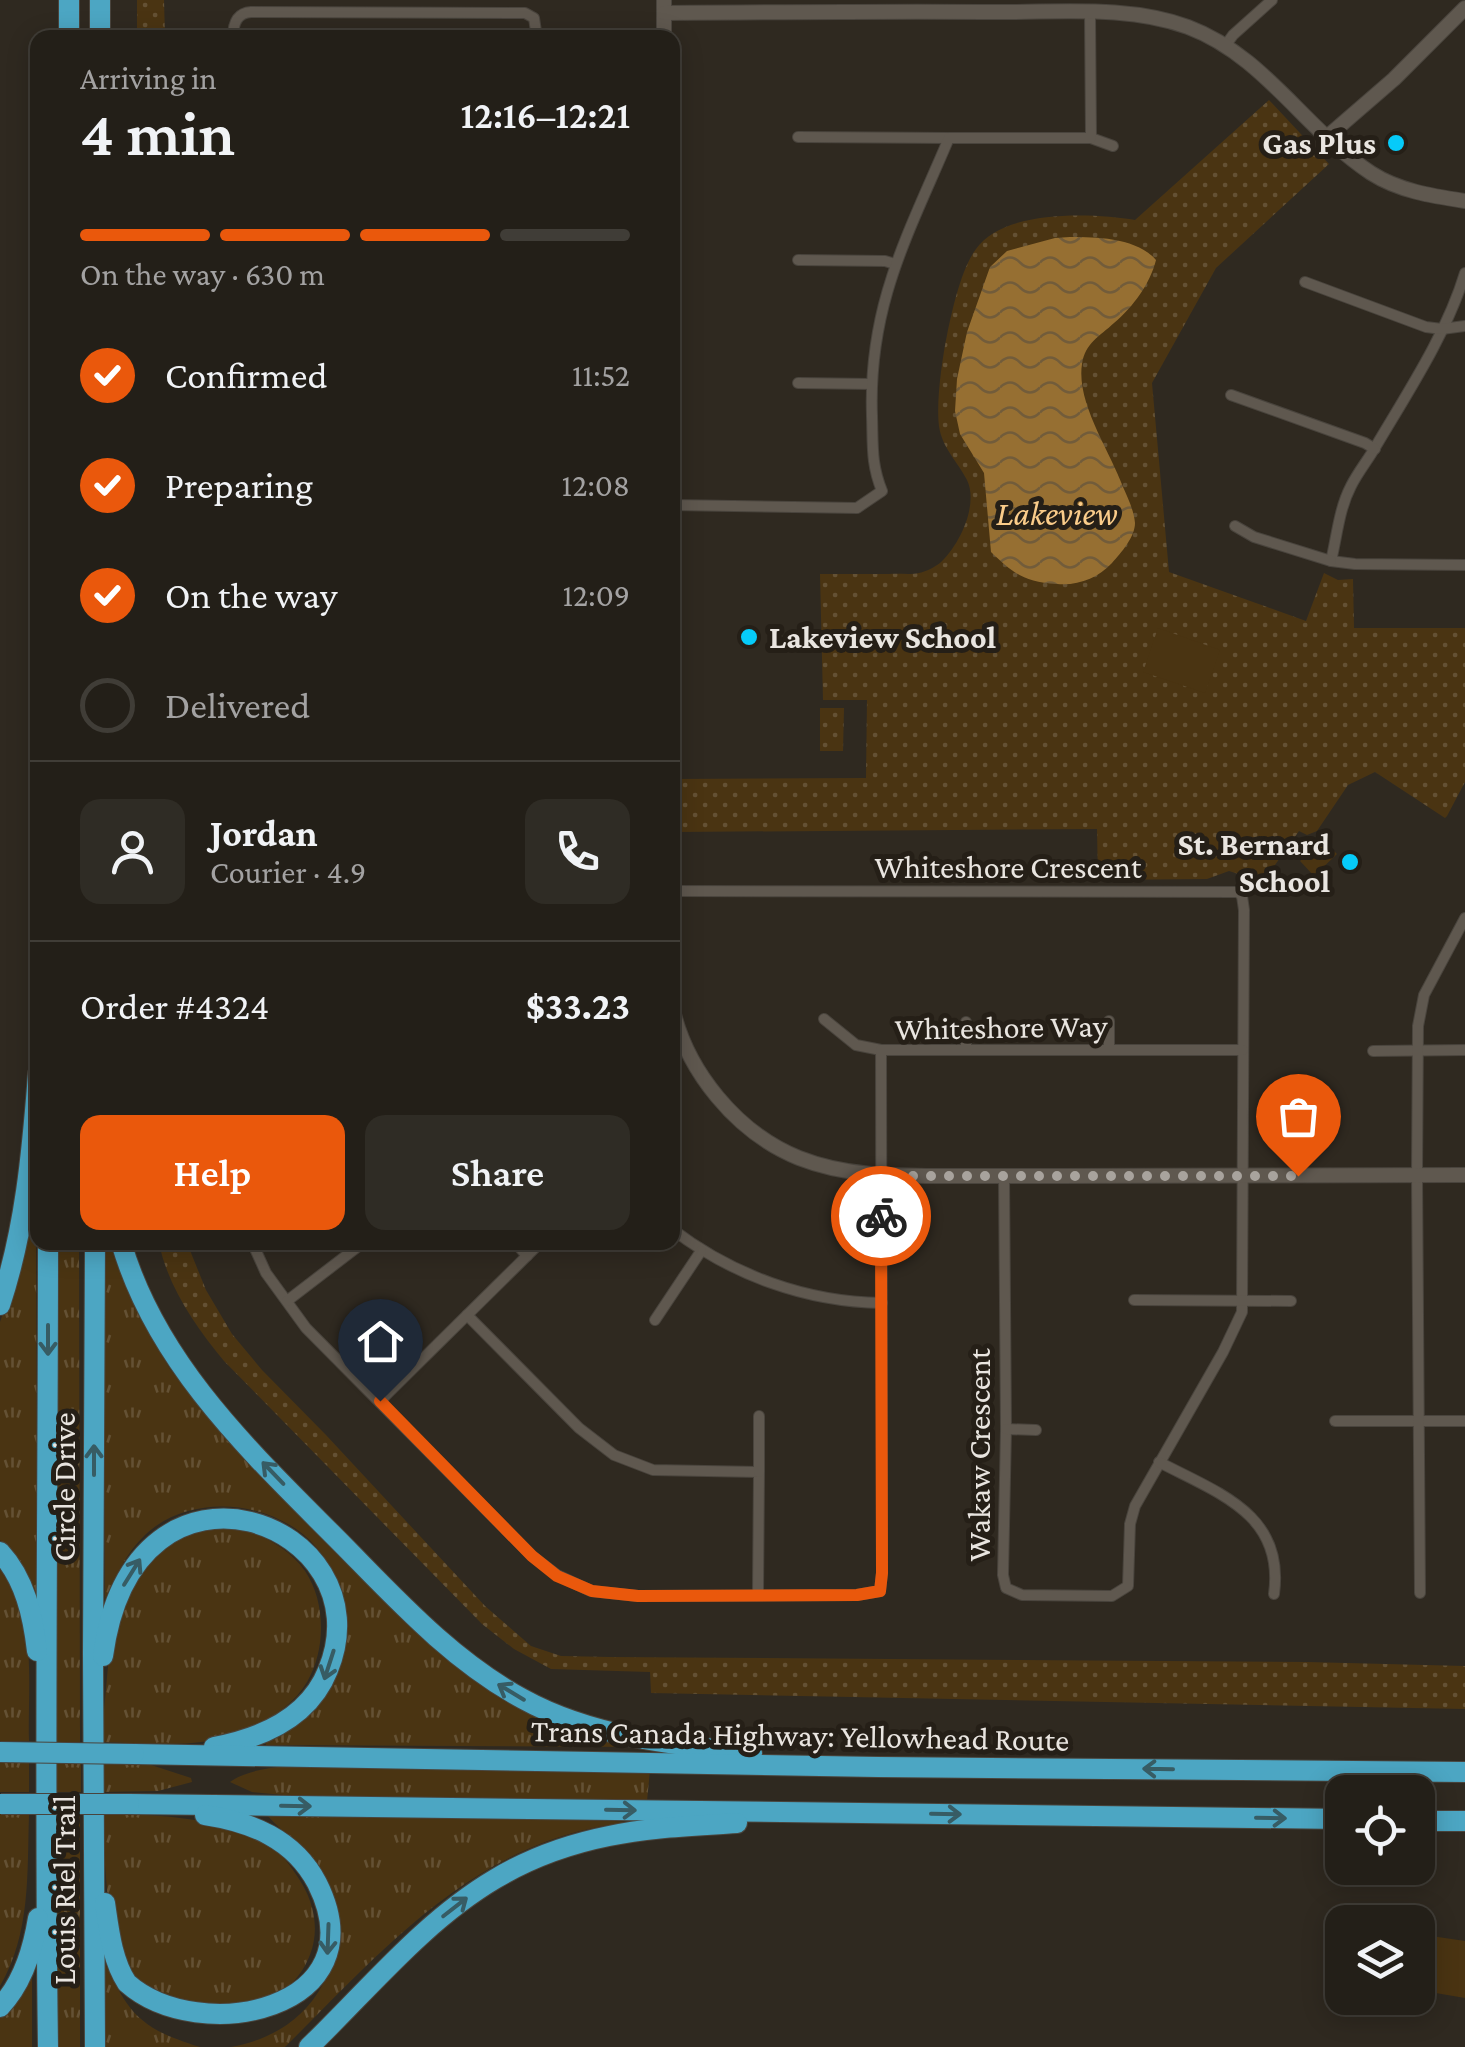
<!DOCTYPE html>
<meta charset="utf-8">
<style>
:root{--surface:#231f18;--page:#2f2c25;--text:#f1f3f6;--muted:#a3a2a2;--line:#403d37;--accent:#ea580c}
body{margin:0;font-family:"Crimson Pro",serif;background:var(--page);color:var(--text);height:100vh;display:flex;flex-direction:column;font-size:38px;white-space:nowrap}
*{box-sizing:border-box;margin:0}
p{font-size:32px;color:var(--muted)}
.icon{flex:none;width:55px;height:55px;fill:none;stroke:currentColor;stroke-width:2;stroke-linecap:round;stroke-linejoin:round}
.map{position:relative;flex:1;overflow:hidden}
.drawer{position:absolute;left:30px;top:30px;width:650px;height:1220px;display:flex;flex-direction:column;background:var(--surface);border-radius:20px;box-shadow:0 5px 25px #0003,0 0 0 2px var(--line)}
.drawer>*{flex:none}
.tools{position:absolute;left:1325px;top:1775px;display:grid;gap:20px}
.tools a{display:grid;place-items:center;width:110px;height:110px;border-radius:20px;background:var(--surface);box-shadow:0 5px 25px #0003,0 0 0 2px var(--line);font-size:50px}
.pin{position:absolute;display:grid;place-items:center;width:85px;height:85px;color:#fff;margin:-102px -42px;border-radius:50% 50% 50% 0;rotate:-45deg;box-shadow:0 0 10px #0007}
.pin .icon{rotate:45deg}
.courier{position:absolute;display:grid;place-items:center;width:100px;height:100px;margin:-50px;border:8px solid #ea580c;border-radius:50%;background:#fff;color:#222;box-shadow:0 2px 12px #0007}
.summary em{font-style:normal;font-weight:600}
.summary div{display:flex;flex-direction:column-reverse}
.summary{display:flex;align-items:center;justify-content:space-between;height:170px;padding:0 50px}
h1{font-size:65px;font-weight:600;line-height:75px}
.bar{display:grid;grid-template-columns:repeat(4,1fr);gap:15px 10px;align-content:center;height:120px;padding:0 50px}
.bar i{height:12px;border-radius:8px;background:var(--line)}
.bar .on{background:var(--accent)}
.bar p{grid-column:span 4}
.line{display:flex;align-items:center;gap:25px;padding:0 50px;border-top:2px solid var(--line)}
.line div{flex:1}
.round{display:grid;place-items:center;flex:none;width:105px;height:105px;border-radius:20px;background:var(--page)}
ol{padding:0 50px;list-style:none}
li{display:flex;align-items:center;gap:30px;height:110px}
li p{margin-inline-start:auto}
li .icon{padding:10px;border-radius:50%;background:var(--accent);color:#fff;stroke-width:4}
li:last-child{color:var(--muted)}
li i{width:55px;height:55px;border:5px solid var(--line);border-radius:50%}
.primary-button{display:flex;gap:20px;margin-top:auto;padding:20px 50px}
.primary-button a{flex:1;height:115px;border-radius:20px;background:var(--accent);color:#fff;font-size:40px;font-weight:600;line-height:115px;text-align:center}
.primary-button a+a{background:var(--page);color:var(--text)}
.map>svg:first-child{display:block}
</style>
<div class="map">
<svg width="1465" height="2047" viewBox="0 0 1465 2047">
<defs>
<pattern id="grass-tufts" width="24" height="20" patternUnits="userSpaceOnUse" patternTransform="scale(2.5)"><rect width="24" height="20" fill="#4a3412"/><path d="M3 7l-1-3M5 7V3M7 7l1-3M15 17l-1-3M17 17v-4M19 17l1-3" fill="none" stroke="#645134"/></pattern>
<pattern id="park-dots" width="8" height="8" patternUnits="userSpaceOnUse" patternTransform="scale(2.5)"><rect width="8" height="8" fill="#4a3412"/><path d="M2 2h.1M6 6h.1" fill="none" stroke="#645134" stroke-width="1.8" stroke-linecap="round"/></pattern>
<pattern id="water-waves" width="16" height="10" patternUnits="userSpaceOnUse" patternTransform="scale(2.5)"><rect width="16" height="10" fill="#966f32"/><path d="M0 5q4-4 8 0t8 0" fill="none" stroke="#725c3a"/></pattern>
</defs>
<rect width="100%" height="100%" fill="#2f2920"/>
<g fill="url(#grass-tufts)">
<path d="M32,1211H36L37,1596L21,1564L0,1540V1322L21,1262Z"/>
<path d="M52,1243H79L80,1742H49Z"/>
<path d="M104,1243H114L150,1335L170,1369L205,1411L440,1650L642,1747L266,1745V1741C282,1725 298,1709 314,1693C321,1686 331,1679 336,1671C343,1657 345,1634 344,1619C341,1593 334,1568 317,1548C277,1500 191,1491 145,1535C126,1553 116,1576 105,1599Z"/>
<path d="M242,1527C265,1537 290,1549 305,1571C326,1602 326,1650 307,1682C294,1704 270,1720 247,1730C202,1750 148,1743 101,1742L111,1635L141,1567L189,1530Z"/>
<path d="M0,1569C8,1582 18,1597 22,1612C33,1653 28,1700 29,1741H0Z"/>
<rect x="0" y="1763" width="29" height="29"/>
<rect x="50" y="1763" width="31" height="29"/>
<path d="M100,1763L148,1764L191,1778L192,1782L158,1791L101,1792Z"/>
<path d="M284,1766L650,1770L647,1801L294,1796L252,1792L230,1782C245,1771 265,1769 284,1766Z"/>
<path d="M0,1814H29C27,1873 31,1933 0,1986Z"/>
<path d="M49,1814H80V2047H50Z"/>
<path d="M101,1814C154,1814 207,1817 257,1837C273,1844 286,1859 295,1873C361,1964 249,2047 160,2011C152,2005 144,1999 138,1990C133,1982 130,1971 127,1962C121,1948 113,1934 110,1920C107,1910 108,1899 107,1890C105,1864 103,1839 101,1814Z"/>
<path d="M266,1814L573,1819L635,1822C620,1824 604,1825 589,1829C460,1858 375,1958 285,2047H231C270,2040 304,2020 323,1984C328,1975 333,1965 334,1955C335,1946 317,1875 313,1865C307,1851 277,1827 266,1814Z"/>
<path d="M99,1950C127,2010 134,2027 200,2047H99Z"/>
<path d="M32,1961V2047H0V2010Z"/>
</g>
<g fill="url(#park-dots)">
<path d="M137,0H164L165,37H137Z"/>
<path d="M1269,100L1329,164L1216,268L1152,383L1169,572L1306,621L1324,573L1338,580L1353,579L1354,628H1465V782L1447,816L1445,818L1375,772L1348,785L1317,831L1307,835L1299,831L1258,889L1251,878L1229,871L1207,879L1098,880L1097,829L675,832L676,779L866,778L867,700H823L820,574C843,574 866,574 889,574C898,573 910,575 919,573C925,572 935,567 940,563C959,546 979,505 967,480C958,462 942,448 939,426C936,402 942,360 947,335C952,311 961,269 976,249C1004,209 1092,213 1135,220Z"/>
<path d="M820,708H844L843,751H820Z"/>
<path d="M159,1243H187L206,1290L232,1334L262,1370L326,1435L485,1606L531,1646L561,1656L609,1657L1307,1662L1465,1666V1709L651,1693L650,1672L551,1669L514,1649L482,1624L224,1361C196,1327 168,1287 159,1243Z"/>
</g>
<g fill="#4a3412">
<path d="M1158,628L1220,650L1205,693L1143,672Z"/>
<path d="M1322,839L1337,854L1314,876L1300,861Z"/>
<path d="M1418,1934L1465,1941V1998L1418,1990Z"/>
</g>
<path fill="url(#water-waves)" d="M1070,237C1098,237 1137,238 1156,260C1150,284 1133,307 1114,323C1100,336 1085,343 1082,364C1076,403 1110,451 1123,487C1128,498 1134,511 1135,523C1135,537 1121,553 1112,563C1098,578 1078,586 1057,584C1024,582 1014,574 991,552L984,473L960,434L955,411L957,379L967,332L990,267L1007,251L1055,238Z"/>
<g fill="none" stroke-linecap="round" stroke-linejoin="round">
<g stroke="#49443d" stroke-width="12">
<g id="minor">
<path d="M233,38C233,23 237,13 251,12L525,13L534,18L537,38"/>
<path d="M1225,46L1233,35L1272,0"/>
<path d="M798,137L949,138"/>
<path d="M1091,138L1113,146"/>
<path d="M798,260L885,261L895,264"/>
<path d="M1465,273C1447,333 1408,392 1376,446C1368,460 1358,472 1351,486C1339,509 1337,536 1331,561L1355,564L1465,565"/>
<path d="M1305,282L1426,327L1442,329L1465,326"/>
<path d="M798,383L871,384"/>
<path d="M1231,395L1365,443L1375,449"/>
<path d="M672,505L857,508L882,491C871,464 873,445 872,416C868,305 908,235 949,138H1091L1090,13"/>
<path d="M1235,526L1254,537L1331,561"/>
<path d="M672,891L1238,892L1242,896L1244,910L1242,1312L1223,1352L1135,1506L1130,1524L1128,1586L1112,1596L1022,1595L1006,1588L1003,1575L1006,1429L1004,1176"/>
<path d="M824,1019L856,1045L881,1050"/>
<path d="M966,1022V1050"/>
<path d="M1109,1050V1021"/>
<path d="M1373,1051L1465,1050"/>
<path d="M672,1229C732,1275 806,1302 882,1303"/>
<path d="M252,1242L266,1273L306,1328L532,1556L557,1575L591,1591L638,1596L857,1595L880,1591L882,1573L881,1050H1243"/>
<path d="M515,1242L527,1256"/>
<path d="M1134,1300L1291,1301"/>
<path d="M287,1301L360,1245"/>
<path d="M467,1315L579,1428L614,1455L653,1470L759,1472L758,1594"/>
<path d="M655,1320L701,1251"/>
<path d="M380,1401L541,1242"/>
<path d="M759,1416V1472"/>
<path d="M1335,1421H1465"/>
<path d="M1006,1429L1036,1430"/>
<path d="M1159,1462C1218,1493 1285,1514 1274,1594"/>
<path d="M1420,1593L1417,1175L1418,1026L1424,995L1465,918"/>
</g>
</g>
<g stroke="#49443d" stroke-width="16">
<g id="tertiary">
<path d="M664,0V38"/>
<path d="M664,13C778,12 892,11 1006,12C1066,12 1131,6 1188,27C1265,56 1304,129 1371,173C1399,191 1432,196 1465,201"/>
<path d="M1327,137L1394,79L1465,8"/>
<path d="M672,1006C686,1071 737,1133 799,1158C847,1177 897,1176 948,1176C984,1176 1019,1176 1055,1176C1192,1176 1328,1175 1465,1175"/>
</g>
</g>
<g stroke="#49443d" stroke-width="22">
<g id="motorway">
<path d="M69,38V0"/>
<path d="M100,38V0"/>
<path d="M48,1242C48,1511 44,1779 48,2047"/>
<path d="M95,1242L93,1654L95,2047"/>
<path d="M121,1242C157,1367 256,1457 344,1546C399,1602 453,1661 523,1699C592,1737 675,1745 752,1753"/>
<path d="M0,1305C25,1230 32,1152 38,1074"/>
<path d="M0,1552C25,1579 33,1616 37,1651"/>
<path d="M103,1656C134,1425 388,1524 328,1670C309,1718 262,1738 214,1747"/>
<path d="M134,1754L878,1767L1465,1772"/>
<path d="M129,1804L1342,1819"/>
<path d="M1418,1821H1465"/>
<path d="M105,1903C109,1930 112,1960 127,1983C199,2047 381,2010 317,1883C294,1839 251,1822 205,1815"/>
<path d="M0,2007C22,1984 33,1949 38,1918"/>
<path d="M309,2047C368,1990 424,1921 495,1879C530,1858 569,1844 609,1836C651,1827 695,1826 737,1823"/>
</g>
</g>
<use href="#minor" stroke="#5f584f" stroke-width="10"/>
<use href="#tertiary" stroke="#5f584f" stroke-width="14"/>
<use href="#motorway" stroke="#4ca6c3" stroke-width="20"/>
<g stroke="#49443d" stroke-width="22" stroke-linecap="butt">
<g id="motorway-bridge">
<path d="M0,1752L134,1754"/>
<path d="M1,1804H129"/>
</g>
</g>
<use href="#motorway-bridge" stroke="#4ca6c3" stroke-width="20"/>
</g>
<defs><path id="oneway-shaft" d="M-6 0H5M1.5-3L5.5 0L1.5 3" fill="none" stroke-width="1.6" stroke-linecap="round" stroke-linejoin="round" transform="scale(2.5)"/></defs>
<g stroke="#375c64">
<use href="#oneway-shaft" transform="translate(48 1340) rotate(90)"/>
<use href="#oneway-shaft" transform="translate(94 1460) rotate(-90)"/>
<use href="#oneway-shaft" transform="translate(273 1473) rotate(-134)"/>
<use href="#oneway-shaft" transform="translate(132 1572) rotate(-58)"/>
<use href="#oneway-shaft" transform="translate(329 1665) rotate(108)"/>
<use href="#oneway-shaft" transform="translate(511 1692) rotate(-149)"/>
<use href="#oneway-shaft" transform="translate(1158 1769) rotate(-179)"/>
<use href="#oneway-shaft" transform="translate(296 1806) rotate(1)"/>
<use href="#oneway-shaft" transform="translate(621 1810) rotate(1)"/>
<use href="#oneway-shaft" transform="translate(946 1814) rotate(1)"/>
<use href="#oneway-shaft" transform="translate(1271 1818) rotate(1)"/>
<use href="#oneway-shaft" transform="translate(455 1907) rotate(-38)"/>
<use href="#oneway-shaft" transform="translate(328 1939) rotate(92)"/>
</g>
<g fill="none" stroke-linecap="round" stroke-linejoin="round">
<path stroke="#a8a39d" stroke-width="10" stroke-dasharray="0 18" d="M881,1216V1176H1298"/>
<path stroke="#ea580c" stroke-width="12" d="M380,1401L532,1556L557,1576L592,1591L638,1596L857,1595L880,1591L882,1573L881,1216"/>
</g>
<g fill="#06cbf9" stroke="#251f17" stroke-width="4">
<circle cx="1396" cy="143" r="10"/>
<circle cx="749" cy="637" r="10"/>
<circle cx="1350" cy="862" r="10"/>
</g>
<g text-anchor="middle" stroke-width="10" stroke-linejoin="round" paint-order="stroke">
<g font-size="32" font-weight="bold" fill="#e9e5e0" stroke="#251f17" text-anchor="end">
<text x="1376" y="154">Gas Plus</text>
<text x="769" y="648" text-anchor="start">Lakeview School</text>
<text x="1330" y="855">St. Bernard<tspan x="1330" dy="37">School</tspan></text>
</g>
<g font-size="32" fill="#e9e5e0" stroke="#251f17">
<text x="1008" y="878">Whiteshore Crescent</text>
<text transform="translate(1001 1027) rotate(-1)" y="11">Whiteshore Way</text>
<text transform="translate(979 1455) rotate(-90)" y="11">Wakaw Crescent</text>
<text transform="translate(64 1487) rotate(-90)" y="11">Circle Drive</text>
<text transform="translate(800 1735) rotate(1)" y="11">Trans Canada Highway: Yellowhead Route</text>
<text transform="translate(64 1890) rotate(-90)" y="11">Louis Riel Trail</text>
</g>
<g font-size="35" font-style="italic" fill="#facc8a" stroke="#251f17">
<text x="1057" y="525">Lakeview</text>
</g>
</g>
</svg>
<div class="tools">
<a><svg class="icon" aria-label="locate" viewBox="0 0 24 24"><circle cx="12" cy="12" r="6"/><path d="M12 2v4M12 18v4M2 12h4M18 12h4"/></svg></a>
<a><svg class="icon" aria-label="layers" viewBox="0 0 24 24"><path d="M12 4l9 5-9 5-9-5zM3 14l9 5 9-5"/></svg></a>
</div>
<div class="pin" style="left:1298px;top:1176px;background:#ea580c"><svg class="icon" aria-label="bag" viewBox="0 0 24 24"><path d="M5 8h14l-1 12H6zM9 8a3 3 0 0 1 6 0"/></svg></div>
<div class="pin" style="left:380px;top:1401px;background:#1f2937"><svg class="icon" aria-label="home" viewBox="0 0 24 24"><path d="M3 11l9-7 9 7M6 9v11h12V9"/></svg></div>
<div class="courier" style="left:881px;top:1216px"><svg class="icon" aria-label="bike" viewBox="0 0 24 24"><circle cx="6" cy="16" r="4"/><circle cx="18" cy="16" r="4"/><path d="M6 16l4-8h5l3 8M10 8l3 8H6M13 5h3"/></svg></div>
<section class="drawer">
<div class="summary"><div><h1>4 min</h1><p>Arriving in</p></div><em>12:16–12:21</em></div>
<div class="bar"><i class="on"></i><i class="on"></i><i class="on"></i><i></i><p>On the way · 630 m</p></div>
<ol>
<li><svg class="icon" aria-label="check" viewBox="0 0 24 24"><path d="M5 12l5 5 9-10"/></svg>Confirmed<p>11:52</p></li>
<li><svg class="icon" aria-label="check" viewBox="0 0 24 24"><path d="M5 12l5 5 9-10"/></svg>Preparing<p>12:08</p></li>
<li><svg class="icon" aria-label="check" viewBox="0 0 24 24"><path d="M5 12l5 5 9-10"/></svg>On the way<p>12:09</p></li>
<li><i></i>Delivered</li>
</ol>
<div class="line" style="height:180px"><a class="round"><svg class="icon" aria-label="person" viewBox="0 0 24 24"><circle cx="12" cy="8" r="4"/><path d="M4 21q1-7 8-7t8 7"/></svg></a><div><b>Jordan</b><p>Courier · 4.9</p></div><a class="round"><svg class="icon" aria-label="phone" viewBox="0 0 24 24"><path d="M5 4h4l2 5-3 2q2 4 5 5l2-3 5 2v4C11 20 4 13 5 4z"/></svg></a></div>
<div class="line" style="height:130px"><div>Order #4324</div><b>$33.23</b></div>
<div class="primary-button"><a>Help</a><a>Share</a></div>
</section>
</div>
